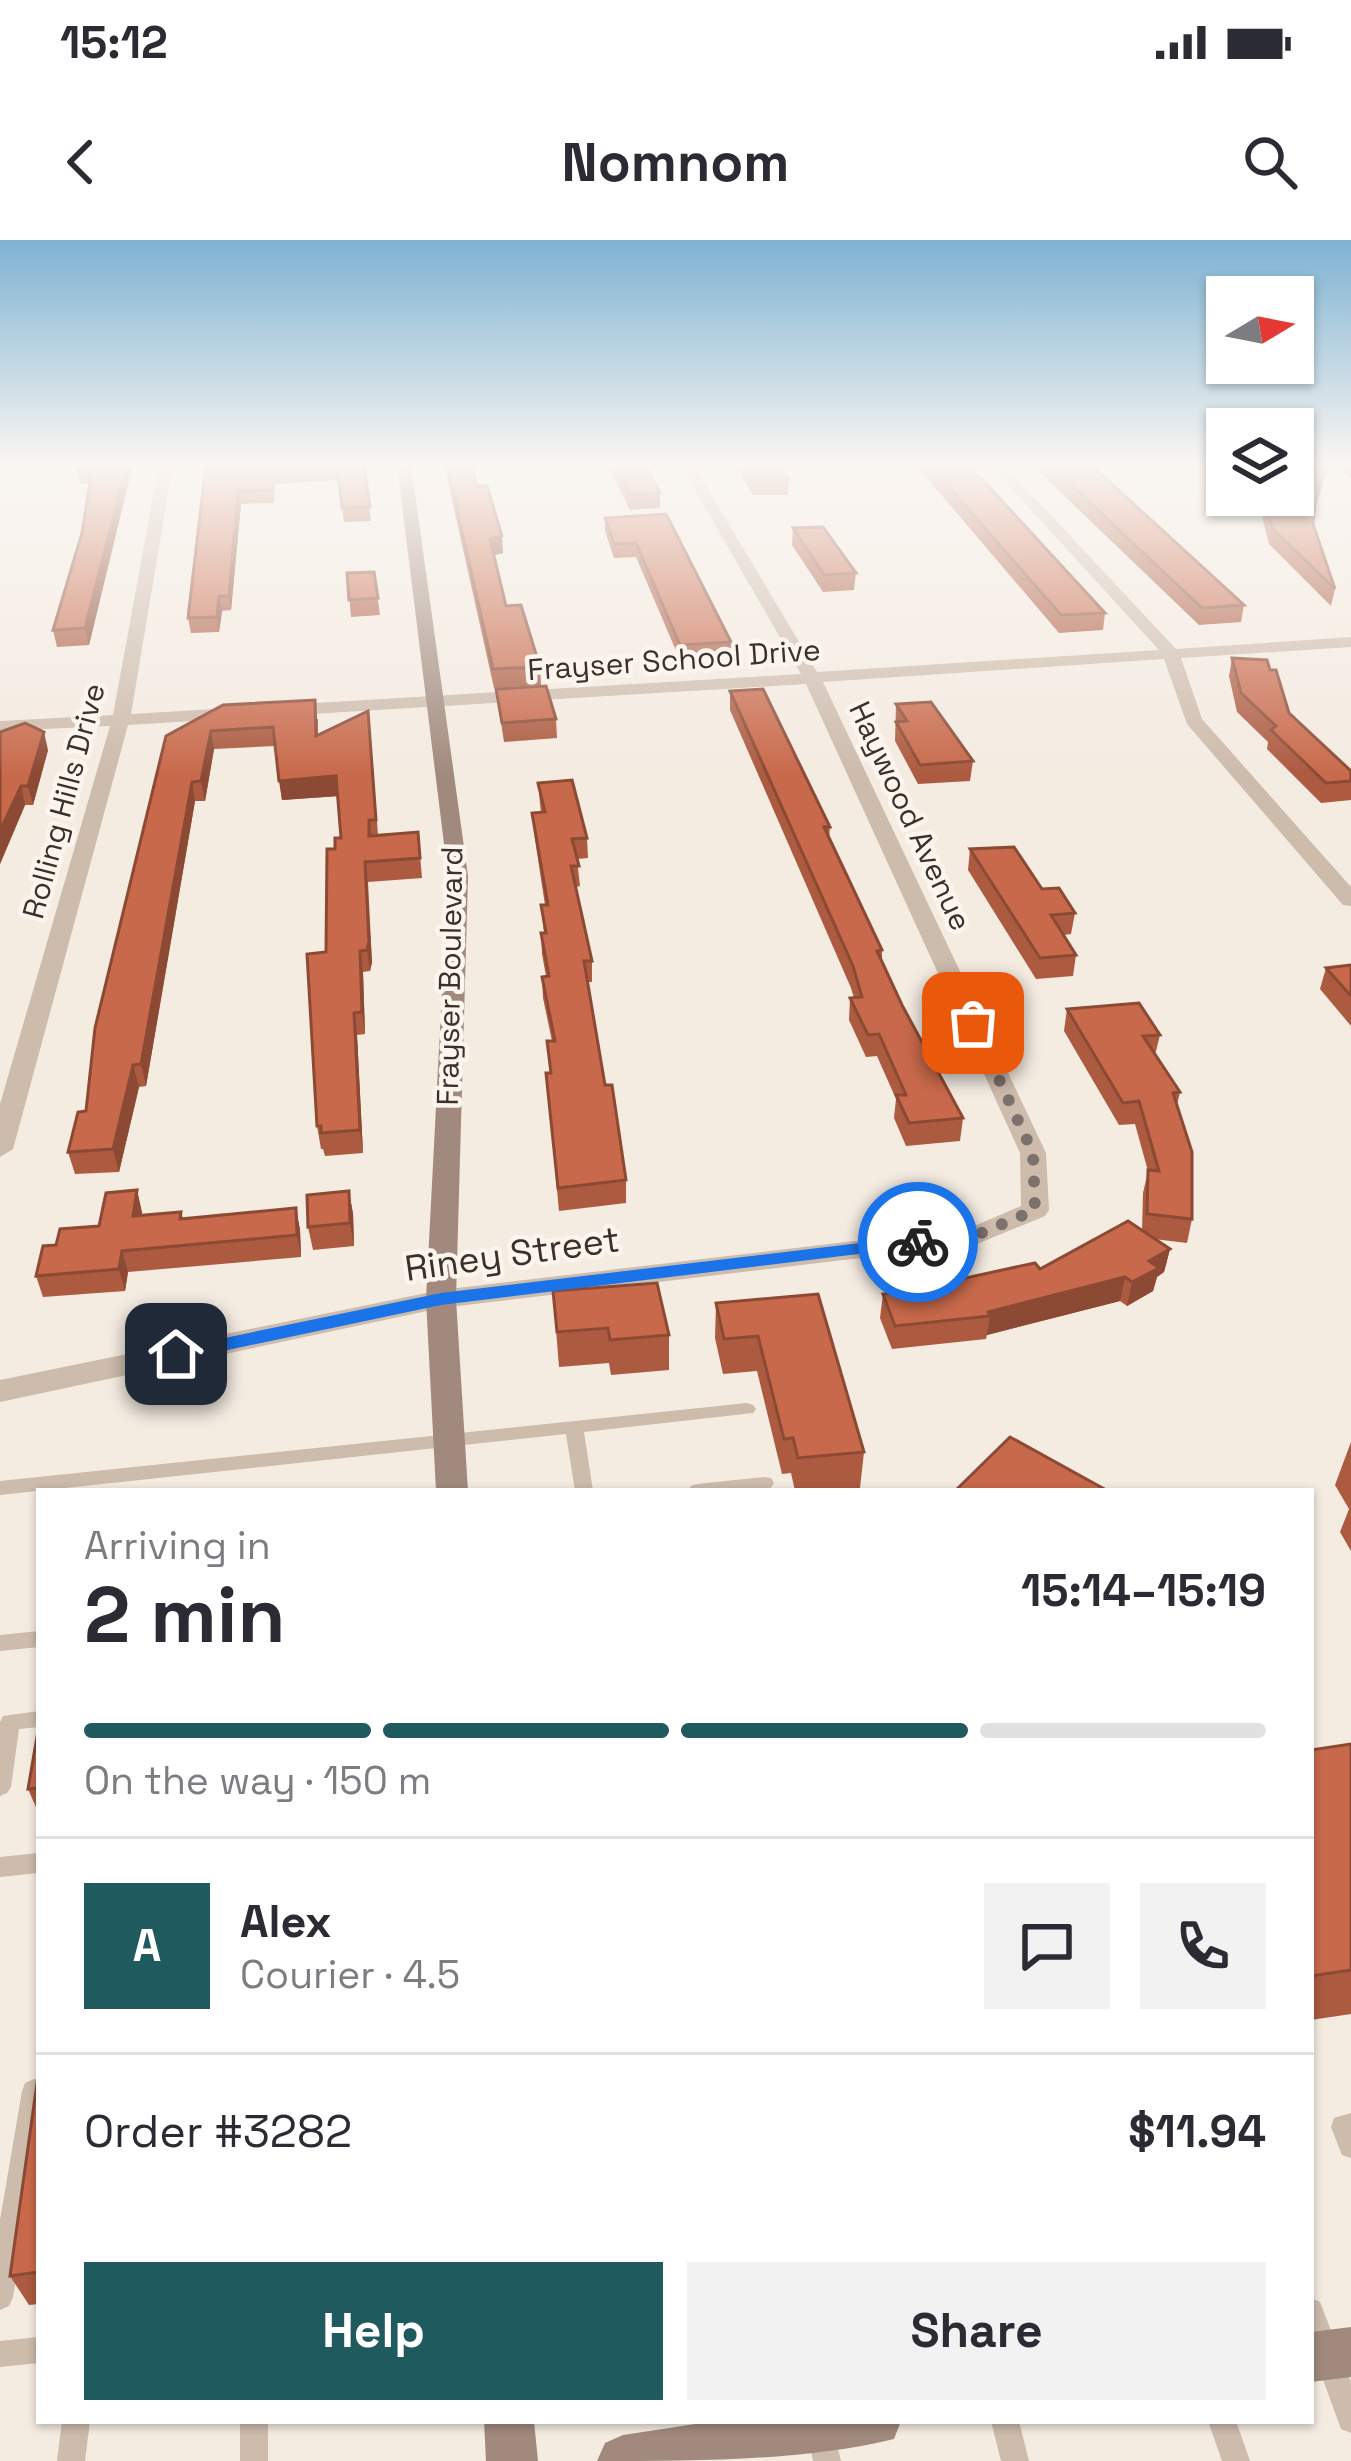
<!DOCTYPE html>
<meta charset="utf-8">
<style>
:root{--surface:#fff;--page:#f2f2f3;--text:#2b2b33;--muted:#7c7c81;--line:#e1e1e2;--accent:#1f5a5e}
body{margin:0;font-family:"Space Grotesk",sans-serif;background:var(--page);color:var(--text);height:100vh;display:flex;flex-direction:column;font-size:45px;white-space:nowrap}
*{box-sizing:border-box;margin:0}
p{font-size:39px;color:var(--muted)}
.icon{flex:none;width:66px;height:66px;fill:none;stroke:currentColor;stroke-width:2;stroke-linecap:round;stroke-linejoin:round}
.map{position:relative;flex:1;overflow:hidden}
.drawer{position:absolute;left:36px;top:1248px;width:1278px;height:936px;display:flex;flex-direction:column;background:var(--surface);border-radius:0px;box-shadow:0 3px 9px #0004}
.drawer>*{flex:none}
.needle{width:78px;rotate:80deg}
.fabs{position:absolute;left:1206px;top:36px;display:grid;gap:24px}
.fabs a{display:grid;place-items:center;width:108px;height:108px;border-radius:0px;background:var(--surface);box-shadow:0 3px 9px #0004;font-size:60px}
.pin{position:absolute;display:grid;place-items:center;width:102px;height:102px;color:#fff;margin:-51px;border-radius:24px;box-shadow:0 6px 18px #0006}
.courier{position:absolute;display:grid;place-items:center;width:120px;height:120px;margin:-60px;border:9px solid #1a73e8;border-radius:50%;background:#fff;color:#222;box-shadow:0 3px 15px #0007}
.head em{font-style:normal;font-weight:600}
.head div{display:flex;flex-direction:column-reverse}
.head{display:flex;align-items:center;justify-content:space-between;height:204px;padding:0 48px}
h1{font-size:78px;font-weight:600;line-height:90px}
.bar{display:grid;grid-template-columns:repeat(4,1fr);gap:18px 12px;align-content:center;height:144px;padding:0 48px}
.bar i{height:15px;border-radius:9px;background:var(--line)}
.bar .selected{background:var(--accent)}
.bar p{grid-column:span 4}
.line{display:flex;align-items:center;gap:30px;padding:0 48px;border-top:3px solid var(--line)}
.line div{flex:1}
.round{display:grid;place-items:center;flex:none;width:126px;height:126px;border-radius:0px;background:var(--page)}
.primary-button{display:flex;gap:24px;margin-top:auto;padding:24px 48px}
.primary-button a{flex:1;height:138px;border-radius:0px;background:var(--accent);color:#fff;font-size:48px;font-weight:600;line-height:138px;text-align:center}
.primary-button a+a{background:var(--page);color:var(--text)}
.status{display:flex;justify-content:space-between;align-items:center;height:84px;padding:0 60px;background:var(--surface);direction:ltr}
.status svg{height:33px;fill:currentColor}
header{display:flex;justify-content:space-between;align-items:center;height:156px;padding:0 48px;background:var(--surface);font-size:54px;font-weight:600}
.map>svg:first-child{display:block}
</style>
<div class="status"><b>15:12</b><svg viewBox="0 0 49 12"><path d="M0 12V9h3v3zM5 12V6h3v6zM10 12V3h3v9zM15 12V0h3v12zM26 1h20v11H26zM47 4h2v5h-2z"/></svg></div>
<header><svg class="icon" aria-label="back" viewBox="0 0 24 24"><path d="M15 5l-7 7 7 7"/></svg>Nomnom<svg class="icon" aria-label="search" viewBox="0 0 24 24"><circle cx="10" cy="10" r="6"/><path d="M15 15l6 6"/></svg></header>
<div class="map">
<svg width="1351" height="2221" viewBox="0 0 1351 2221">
<rect width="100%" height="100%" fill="#f4ebe1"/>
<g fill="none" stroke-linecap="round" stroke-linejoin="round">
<g fill="#cdbbac" fill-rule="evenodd">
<path d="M747,1163L753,1165L756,1169L753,1173L584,1192L593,1251H575L566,1194L0,1255V1241Z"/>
<path d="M765,1237L771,1238L774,1243L771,1248L752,1251H688L691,1246L697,1244Z"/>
<path d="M39,1391V1407L0,1411V1395Z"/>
<path d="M39,1471V1487L19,1489L11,1547L7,1553L0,1556V1482L3,1476Z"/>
<path d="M39,1613V1633L0,1637V1617Z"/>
<path d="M34,1839H39V1896L13,2057L9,2066L0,2070V1980L22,1851L25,1843Z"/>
<path d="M1351,1873V1918L1342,1915L1331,1887L1334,1878Z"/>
<path d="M1311,2058L1320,2062L1351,2142V2193L1341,2189L1311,2107Z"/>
<path d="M39,2097V2123L0,2127V2101Z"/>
<path d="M62,2181H90L85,2221H57Z"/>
<rect x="240" y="2181" width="28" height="40"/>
<path d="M811,2181H831L841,2221H813L807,2191Z"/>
<path d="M991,2181H1019L1029,2221H1001Z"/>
<path d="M1208,2181H1236L1250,2221H1222Z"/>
</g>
<path fill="#cdbbac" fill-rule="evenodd" d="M159,224H173L131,474L801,434L680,224H693L817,432L1159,410L989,224H1003L1176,409L1351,397V407L1181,418L1202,479L1351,647V666L1343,665L1187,484L1164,419L823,442L1046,913L1049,970L1045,976L977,1004L441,1068L0,1162V1140L441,1050L972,987L1021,966L1020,913L806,444L128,485L13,909L0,917V864L110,486L0,491V481L113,475Z"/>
<g fill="#a18a7d" fill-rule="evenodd">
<path d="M397,224H411L468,636L456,1059L468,1251H436L426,1059L448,636Z"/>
<path d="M1351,2087V2137L1311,2142V2092Z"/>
<path d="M484,2181H534L538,2221H486Z"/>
<path d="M715,2181H901L894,2199C805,2221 692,2221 597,2221L605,2203L623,2195Z"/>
</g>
</g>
<g fill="#ac5a40">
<path d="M133,224L89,405L57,407L53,390L82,293L90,243L80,244L77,230Z"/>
<path d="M206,224H364L371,281L344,282L338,240L275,244L274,263L241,264L231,370L222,371L219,392L191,393L188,378Z"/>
<path d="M444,224H471L503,313L493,315L506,366L540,427L541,445L494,448Z"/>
<path d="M607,224H645L660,253V268L630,270Z"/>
<path d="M734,224H779L789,239L788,255H753Z"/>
<path d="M915,224H968L1105,373L1103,390L1059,393Z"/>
<path d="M1031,224H1090L1244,365L1241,382L1199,385Z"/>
<path d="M1329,224L1314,269L1313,284L1335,349L1331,366L1269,304L1261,272L1264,256L1256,255H1293Z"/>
<path d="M1347,224H1351V238L1344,234Z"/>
<path d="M666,274L731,402V417L680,420L636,317L614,318L605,291V278Z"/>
<path d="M793,288L856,333L854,350L823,352L792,305Z"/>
<path d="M374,332L380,375L351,377L347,333Z"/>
<path d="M1232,418L1351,531V560L1321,563L1267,509L1268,502L1237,472L1229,436Z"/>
<path d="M496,449L556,479L557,498L504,502Z"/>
<path d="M730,451L830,587L829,599L882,710V720L902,765L963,878L960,901L906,906L894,878L896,859L877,816L866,817L849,780L850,758H854L851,748L730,470Z"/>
<path d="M896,464L973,521L970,541L918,544L895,501Z"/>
<path d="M318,479V496L370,490L378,595L418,592L422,638L368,642L372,722L370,731L363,732L365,794L357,795L363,913L325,916L323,909H321L317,886L326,712L335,609L341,598L338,556L282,560L275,506L214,509L205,561H195L146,846L139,847L119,932L75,934L68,912L86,871L166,496Z"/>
<path d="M0,492L48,510L33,565H25L0,624Z"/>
<path d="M538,543L587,598L588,618L577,619L580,646L576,647L592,721V742H587L605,845L626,940V963L559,971L546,833H550L547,801H552L543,758L542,737L546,736L542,714L541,693H544L541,665H545L534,593L532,573H541Z"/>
<path d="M970,609L1042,649L1075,673L1071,694L1064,695L1076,715L1073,736L1036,739L968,630Z"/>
<path d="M1351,725V786L1320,749L1326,728Z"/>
<path d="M1067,769L1160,795L1155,815L1180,852L1177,865L1192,979L1187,1003L1154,999L1170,1009L1164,1032L1157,1037L1153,1051L1127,1066L1120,1061L987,1095L986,1099L892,1109L880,1078L883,1054L941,1048L942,1043L1040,1029L1142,990L1143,953L1148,931L1135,884L1119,885L1064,791Z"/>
<path d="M137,950L142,975L181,972L183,978L296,968L300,990L301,1017L128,1032L125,1051L43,1057L36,1036L56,1005L99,986Z"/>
<path d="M349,951L353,974L354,1006L313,1010L308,987Z"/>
<path d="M553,1051L669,1095V1130L611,1135L609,1123L559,1127Z"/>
<path d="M818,1054L864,1212L860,1248L826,1251H795L791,1233L782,1234L757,1131L723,1134L715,1098L716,1063Z"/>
<path d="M1351,1202V1311L1340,1292L1349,1269L1335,1245Z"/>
<path d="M39,1485V1574L28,1549Z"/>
<path d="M1351,1504V1774L1311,1780V1510Z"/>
<path d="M39,1836V2064L29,2065L10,2036Z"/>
</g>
<g fill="#8c4a34">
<path d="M127,224H133L89,405L85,388Z"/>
<path d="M238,251L241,264L231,370L229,356Z"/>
<path d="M502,296L503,313L491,316L490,299Z"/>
<path d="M219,356L222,371L219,392L217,377Z"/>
<path d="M211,491L214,509L205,561L201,541Z"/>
<path d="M44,492L48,510L33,565L28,546Z"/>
<path d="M336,536L339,556L282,560L279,541Z"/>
<path d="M192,542L195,561L146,846L141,824Z"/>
<path d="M21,546L25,565L0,624V591Z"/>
<path d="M365,622L372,722L370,731L367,710Z"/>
<path d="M360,711L363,732L365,794L362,772Z"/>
<path d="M354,773L357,795L363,913L360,890Z"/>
<path d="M133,825L139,847L119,932L113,909Z"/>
<path d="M137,950L142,972L138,997L133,976Z"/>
<path d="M349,951L353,974L354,1006L350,983Z"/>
<path d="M296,968L300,990L301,1017L297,995Z"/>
<path d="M1170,1009L1164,1032L1157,1037L1153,1051L1127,1066L1132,1042L1149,1021Z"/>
<path d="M122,1011L128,1032L125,1051L119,1029Z"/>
<path d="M1125,1037L1120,1061L987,1095L990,1076L988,1072Z"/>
</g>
<g fill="#c8694b" stroke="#8c4a34" stroke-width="3">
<path d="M79,224H127L85,388L53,390L82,293L92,229L77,230Z"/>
<path d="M206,224H364L370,267L342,268L337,227L273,231L272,250L238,251L229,356H219L217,377L188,378Z"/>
<path d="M447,224H471L477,246H487L502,296L490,299L506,366L521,365L540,427L493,429Z"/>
<path d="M614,224H645L660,253L630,255Z"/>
<path d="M744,224H779L789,239H753Z"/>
<path d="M929,224H968L1105,373L1061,375Z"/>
<path d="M1049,224H1090L1244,365L1202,368Z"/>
<path d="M1293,224H1327L1315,263L1313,284L1335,349L1272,288L1264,256L1293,255Z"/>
<path d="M666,274L731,402L680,405L636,303L614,304L605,278Z"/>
<path d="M823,287L856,333L824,335L793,288Z"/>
<path d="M374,332L378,358L349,360L347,333Z"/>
<path d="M1232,418L1267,420L1270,430H1276L1289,473L1351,531V541L1326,543L1271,490L1276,486L1241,453Z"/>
<path d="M546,446L556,479L502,483L496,449Z"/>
<path d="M763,449L830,587H824L882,710L877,711L902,765L963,878L909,883L896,855H906L879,794L868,795L850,758L862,757L853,726L730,451Z"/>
<path d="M315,460L316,496L368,471L376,580H369V596L418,592L420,618L365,622L369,701L367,710L360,711L362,772L354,773L360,890L321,893V886H317L307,714L326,712L327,609H335V598H341L336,536L279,541L273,487L211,491L201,541L192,542L141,824L133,825L113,909L68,912L78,872L86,871L95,788L166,496L223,465Z"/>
<path d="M931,462L973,521L920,525L896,482L907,481L896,464Z"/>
<path d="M25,483L44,492L28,546H21L0,591V492Z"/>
<path d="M572,540L587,598L572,599L579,626H571L592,721H584L605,845H612L626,940L558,948L546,833H551L547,801H555L542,737L549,736L541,693H546L541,665H548L532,573L545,572L538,543Z"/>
<path d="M1014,607L1042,649L1059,648L1075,673L1051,675L1076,715L1040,718L970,609Z"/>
<path d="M1351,725V756L1326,728Z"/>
<path d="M1139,763L1160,795L1143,796L1180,852L1173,853L1192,912V979L1147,974L1148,930L1159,931L1139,861L1123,863L1067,769Z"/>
<path d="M137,950L133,976L181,972L180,979L296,968L297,995L122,1011L119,1029L36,1036L43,1006L56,1005L60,989L99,986L106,953Z"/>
<path d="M349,951L350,983L308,987L307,955Z"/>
<path d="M1128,981L1170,1009L1149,1021L1159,1028L1132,1042L1125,1037L988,1072L990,1076L895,1086L883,1054L944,1048L942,1043L1035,1023L1040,1029Z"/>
<path d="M657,1043L669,1095L610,1100L608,1088L557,1092L553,1051Z"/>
<path d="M818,1054L864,1212L798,1218L793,1198L784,1199L758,1096L724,1099L716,1063Z"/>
<path d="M1010,1197L1108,1251H955Z"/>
<path d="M39,1485V1548L28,1549Z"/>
<path d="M1351,1504V1730L1311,1736V1510Z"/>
<path d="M38,1836L39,2032L10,2036Z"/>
</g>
<linearGradient id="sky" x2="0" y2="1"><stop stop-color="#7eb2d2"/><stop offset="0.42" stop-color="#faf6f2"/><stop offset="1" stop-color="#faf6f2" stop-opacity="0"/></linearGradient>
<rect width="1351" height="535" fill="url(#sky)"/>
<path fill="#1a73e8" d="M918,996L924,998V1006L441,1065L176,1121L166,1114L176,1108L441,1053Z"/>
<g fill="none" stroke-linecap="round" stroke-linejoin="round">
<path stroke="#7c716b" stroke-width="12" stroke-dasharray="0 21.6" d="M918,1002L977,995L1035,970L1033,913L973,783"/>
</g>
<g text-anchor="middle" stroke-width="9" stroke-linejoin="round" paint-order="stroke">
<g font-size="30" fill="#3b302b" stroke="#fbf5ee">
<text transform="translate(674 420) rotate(-4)" y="10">Frayser School Drive</text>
<text transform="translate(64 561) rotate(-75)" y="10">Rolling Hills Drive</text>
<text transform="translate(910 576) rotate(65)" y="10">Haywood Avenue</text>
<text transform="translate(450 736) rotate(-89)" y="10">Frayser Boulevard</text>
</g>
<g font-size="36" fill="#3b302b" stroke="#fbf5ee">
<text transform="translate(512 1013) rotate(-8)" y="13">Riney Street</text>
</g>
</g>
</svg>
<div class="fabs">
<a><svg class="needle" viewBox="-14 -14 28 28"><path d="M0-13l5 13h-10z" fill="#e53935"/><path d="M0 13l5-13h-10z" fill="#7c7c81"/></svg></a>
<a><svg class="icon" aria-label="layers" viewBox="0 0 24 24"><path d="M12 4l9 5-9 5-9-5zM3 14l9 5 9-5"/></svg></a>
</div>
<div class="pin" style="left:973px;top:783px;background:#ea580c"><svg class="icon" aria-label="bag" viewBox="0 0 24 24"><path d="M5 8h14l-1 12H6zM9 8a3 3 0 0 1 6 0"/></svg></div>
<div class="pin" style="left:176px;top:1114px;background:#1f2937"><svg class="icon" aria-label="home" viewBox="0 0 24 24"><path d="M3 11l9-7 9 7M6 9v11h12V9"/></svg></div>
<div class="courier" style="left:918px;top:1002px"><svg class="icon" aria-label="bike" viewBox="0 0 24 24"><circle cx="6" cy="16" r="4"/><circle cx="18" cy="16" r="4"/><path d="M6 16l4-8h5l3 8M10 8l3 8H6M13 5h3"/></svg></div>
<section class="drawer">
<div class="head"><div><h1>2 min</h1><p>Arriving in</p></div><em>15:14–15:19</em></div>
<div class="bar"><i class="selected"></i><i class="selected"></i><i class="selected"></i><i></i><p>On the way · 150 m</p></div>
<div class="line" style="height:216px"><b class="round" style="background:var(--accent);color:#fff">A</b><div><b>Alex</b><p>Courier · 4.5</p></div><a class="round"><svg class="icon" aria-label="chat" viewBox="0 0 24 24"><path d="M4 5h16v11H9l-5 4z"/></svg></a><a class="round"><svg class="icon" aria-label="phone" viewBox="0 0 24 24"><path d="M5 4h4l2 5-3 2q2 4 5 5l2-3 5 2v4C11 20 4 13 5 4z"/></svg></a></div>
<div class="line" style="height:156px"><div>Order #3282</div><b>$11.94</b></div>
<div class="primary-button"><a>Help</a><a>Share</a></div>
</section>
</div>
